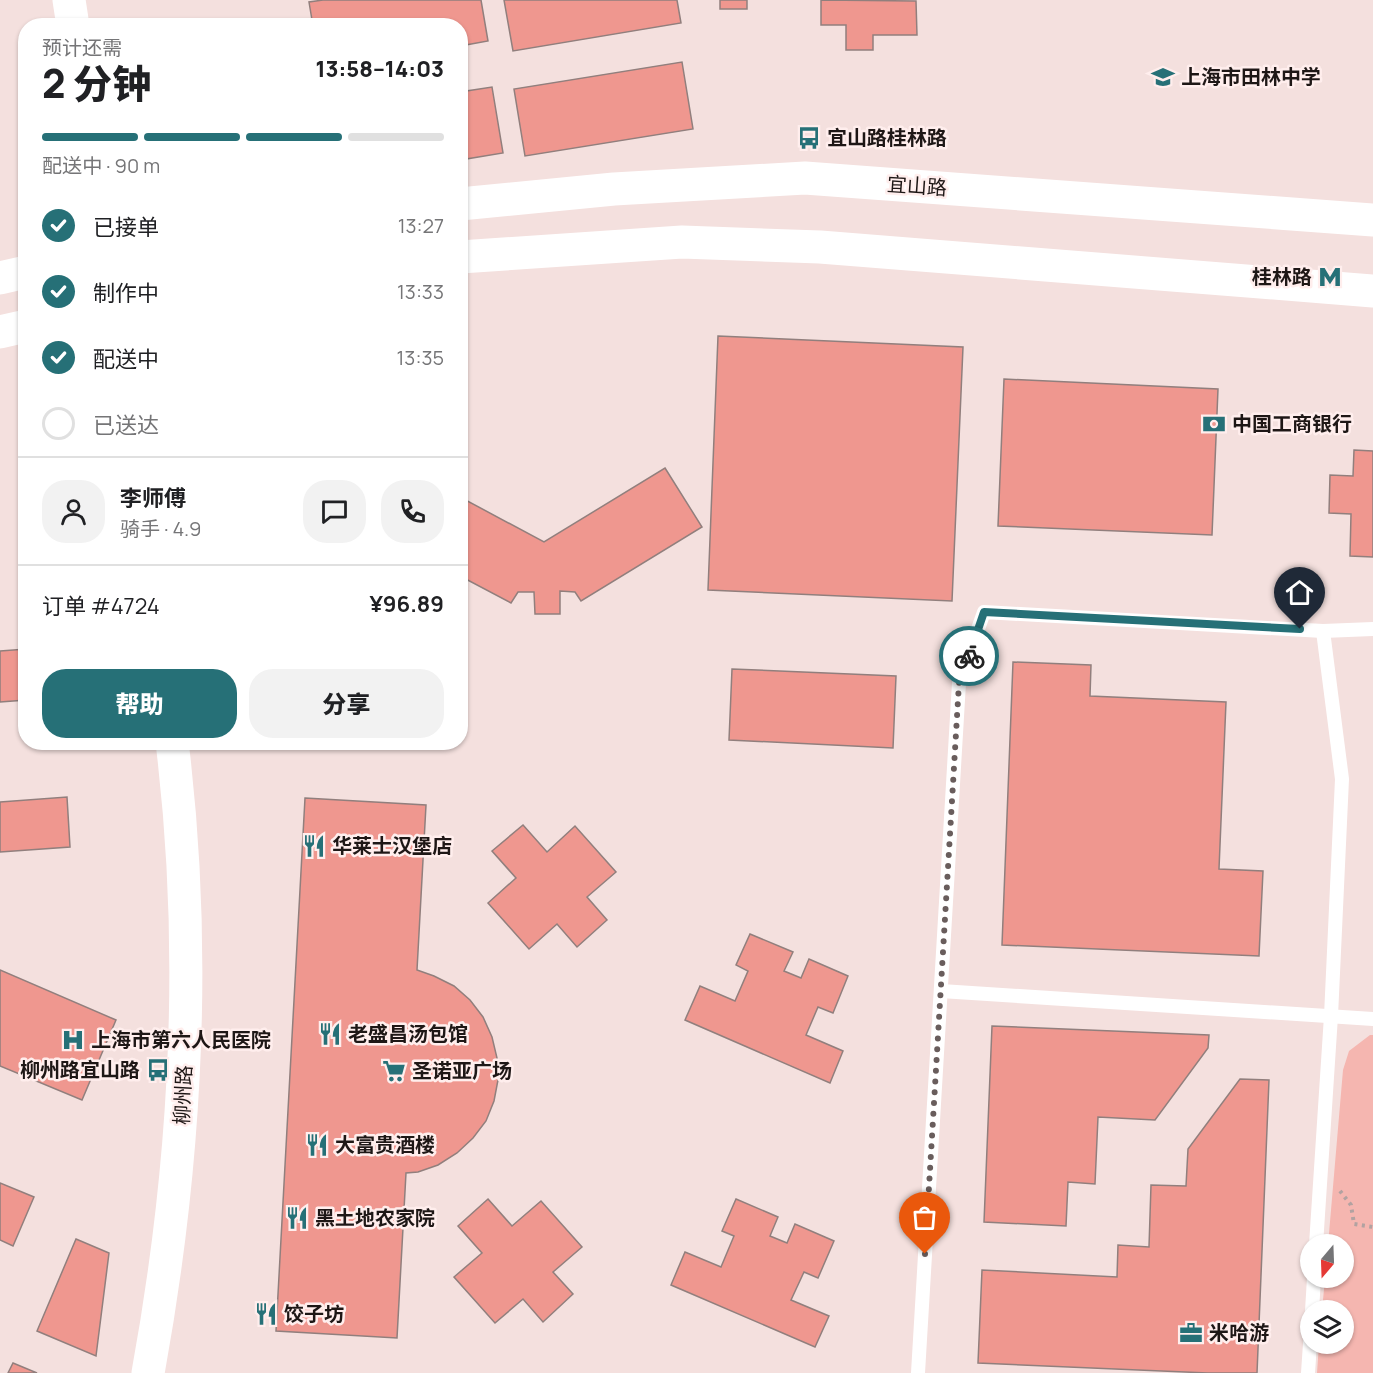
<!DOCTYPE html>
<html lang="zh">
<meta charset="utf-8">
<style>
:root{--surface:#fff;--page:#f2f2f2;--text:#202124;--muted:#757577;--line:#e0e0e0;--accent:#267077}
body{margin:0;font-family:Manrope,"Noto Sans SC",sans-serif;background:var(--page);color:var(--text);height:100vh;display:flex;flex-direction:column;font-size:22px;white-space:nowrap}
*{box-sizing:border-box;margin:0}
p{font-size:20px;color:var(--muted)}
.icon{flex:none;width:33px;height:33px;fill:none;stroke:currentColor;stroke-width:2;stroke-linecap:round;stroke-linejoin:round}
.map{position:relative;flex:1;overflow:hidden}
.side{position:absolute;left:18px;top:18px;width:450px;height:732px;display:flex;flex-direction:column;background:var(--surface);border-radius:24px;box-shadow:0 2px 4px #0004}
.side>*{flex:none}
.needle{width:39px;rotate:199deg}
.buttons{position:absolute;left:1300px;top:1234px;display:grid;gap:12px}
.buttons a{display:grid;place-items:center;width:54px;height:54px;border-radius:50%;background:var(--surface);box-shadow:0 2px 4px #0004;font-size:30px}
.pin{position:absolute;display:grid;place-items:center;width:51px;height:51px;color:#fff;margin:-62px -26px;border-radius:50% 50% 50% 0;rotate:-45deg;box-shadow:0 0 6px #0007}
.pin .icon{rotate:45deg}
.courier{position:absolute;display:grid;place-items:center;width:60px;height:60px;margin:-30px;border:4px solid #267077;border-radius:50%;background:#fff;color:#222;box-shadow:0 2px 8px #0007}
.headline em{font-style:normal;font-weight:800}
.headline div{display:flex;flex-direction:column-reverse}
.headline{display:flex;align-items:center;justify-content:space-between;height:102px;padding:0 24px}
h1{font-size:39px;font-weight:800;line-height:45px}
.bar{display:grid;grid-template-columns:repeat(4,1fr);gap:9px 6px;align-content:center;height:72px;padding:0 24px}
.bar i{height:8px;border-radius:4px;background:var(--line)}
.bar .active{background:var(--accent)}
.bar p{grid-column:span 4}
.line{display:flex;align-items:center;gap:15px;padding:0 24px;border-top:2px solid var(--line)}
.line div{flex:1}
.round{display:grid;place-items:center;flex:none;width:63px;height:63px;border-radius:24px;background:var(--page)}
ol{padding:0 24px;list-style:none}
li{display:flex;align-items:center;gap:18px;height:66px}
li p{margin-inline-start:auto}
li .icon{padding:6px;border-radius:50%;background:var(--accent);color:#fff;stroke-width:4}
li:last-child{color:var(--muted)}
li i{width:33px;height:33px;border:3px solid var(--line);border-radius:50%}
.primary-button{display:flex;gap:12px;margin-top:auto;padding:12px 24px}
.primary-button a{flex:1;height:69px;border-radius:24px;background:var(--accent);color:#fff;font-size:24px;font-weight:800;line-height:69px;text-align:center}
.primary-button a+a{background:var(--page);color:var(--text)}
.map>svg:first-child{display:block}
</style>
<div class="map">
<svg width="1373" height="1373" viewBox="0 0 1373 1373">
<rect width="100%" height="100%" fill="#f4e0de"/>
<path fill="#f5b6b0" d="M1370,1035H1373V1373H1317L1319,1344H1344V1311H1322L1325,1278H1344V1245H1328L1343,1070L1349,1051Z"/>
<g fill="#ef978f" stroke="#917f7d" stroke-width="1.5">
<path d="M323,0H481L488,41L460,46V26H313L309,2Z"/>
<path d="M504,0H677L681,23L513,51Z"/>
<rect x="720" y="0" width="27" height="9"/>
<path d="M821,0L916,1L917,35H873V50H846V25H821Z"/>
<path d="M682,62L693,129L525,156L514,89Z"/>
<path d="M492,87L503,153L460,160V92Z"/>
<path d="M718,336L963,347L952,601L708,590Z"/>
<path d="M1004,379L1218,389L1212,535L998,526Z"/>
<path d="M1354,450L1373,451V557L1350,556L1351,514L1329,513L1330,475L1353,476Z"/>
<path d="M665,468L702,527L581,601L575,592L560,591V614H535L534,592H518L511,603L460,576V497L544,542Z"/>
<path d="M26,649V700L0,702V651Z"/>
<path d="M1013,662L1091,665L1090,696L1226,702L1219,869L1263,871L1259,956L1002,945Z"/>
<path d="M732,669L896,676L893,748L729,740Z"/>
<path d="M67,797L70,847L0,852V802Z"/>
<path d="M305,798L426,805L417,970L434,976L454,986L470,1000L483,1017L492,1037L497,1058L498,1080L494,1101L486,1121L473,1138L457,1153L438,1165L418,1172L406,1173L397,1338L276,1331Z"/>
<path d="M523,825L547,852L575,826L616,872L587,897L607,920L577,947L557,924L529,949L488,903L516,878L492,851Z"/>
<path d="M750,934L793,952L784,971L801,978L809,959L848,976L833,1013L818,1007L806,1035L843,1051L830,1083L685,1020L700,986L735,1001L748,971L736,965Z"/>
<path d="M0,970L116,1020L82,1100L0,1066Z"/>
<path d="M992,1026L1209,1035L1208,1048L1155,1120L1098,1117L1095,1184L1068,1182L1066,1226L984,1222Z"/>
<path d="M1240,1079L1269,1080L1257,1373H1208L978,1363L982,1270L1117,1277L1118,1245L1149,1247L1151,1185L1186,1186L1188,1149Z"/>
<path d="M0,1183L34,1197L13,1246L0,1240Z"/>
<path d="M488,1199L512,1226L541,1201L582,1247L553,1272L573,1294L543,1322L523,1299L495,1323L454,1277L482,1253L458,1226Z"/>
<path d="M736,1199L778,1217L770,1236L787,1243L795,1224L834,1241L818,1278L804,1272L791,1300L829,1316L815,1347L671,1285L685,1252L721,1267L734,1236L722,1231Z"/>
<path d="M76,1239L109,1253L96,1356L37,1331Z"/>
<path d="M13,1363L37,1373H8Z"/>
</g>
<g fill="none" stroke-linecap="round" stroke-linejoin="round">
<path stroke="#b2a2a1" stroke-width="4" stroke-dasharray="3 4.5" stroke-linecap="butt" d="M1340,1191L1351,1205L1354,1224L1373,1227"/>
<g stroke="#fff" stroke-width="14">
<path d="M941,991L1373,1019"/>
<path d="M1316,1245L1331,1016L1342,779L1323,631"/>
<path d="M1312,1311L1314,1278"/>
<path d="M918,1373L959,683L984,612L1323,631L1373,629"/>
<path d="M1308,1373L1311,1329"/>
</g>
<g stroke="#fff" stroke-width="33">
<path d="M69,0L73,26"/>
<path d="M460,204L614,189L805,178L1373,220"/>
<path d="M460,257L682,242L820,247L1373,291"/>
<path d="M0,278L26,272"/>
<path d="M0,332L26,326"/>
<path d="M148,1373C186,1165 198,953 172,742"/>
</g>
</g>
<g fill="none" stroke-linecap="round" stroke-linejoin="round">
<path stroke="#695d5c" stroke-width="6" stroke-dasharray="0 10.8" d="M925,1254L959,683L969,656"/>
<path stroke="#267077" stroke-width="8" d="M969,656L984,612L1300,629"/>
</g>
<defs>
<g id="school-bare" transform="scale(1.8)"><path d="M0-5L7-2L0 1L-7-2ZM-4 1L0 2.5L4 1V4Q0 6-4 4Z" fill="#267077" stroke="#ffeeed" stroke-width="2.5" paint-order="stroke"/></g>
<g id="bus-bare" transform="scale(1.8)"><path d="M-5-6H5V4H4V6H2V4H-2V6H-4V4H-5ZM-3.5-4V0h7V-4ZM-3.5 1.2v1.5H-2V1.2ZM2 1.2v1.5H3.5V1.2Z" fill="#267077" stroke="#ffeeed" stroke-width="2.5" paint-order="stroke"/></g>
<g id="metro-bare" transform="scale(1.8)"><path d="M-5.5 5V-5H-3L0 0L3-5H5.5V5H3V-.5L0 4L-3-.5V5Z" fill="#267077" stroke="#ffeeed" stroke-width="2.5" paint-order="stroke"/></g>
<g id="bank-bare" transform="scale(1.8)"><path d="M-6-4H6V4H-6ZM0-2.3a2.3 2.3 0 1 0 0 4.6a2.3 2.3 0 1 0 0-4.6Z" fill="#267077" stroke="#ffeeed" stroke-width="2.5" paint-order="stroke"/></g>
<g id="restaurant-bare" transform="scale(1.8)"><path d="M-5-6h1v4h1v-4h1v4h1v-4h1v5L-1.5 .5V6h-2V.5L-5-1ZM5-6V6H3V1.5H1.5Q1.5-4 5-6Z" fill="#267077" stroke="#ffeeed" stroke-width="2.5" paint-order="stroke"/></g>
<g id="hospital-bare" transform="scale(1.8)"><path d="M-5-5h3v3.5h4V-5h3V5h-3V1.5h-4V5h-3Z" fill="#267077" stroke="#ffeeed" stroke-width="2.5" paint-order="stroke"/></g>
<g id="supermarket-bare" transform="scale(1.8)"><path d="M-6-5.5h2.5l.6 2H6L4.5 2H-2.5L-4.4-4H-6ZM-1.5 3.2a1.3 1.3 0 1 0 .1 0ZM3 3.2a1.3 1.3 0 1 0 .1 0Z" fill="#267077" stroke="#ffeeed" stroke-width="2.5" paint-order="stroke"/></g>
<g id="office-bare" transform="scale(1.8)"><path d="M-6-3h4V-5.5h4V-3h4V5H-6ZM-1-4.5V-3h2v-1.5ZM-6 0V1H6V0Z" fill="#267077" stroke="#ffeeed" stroke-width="2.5" paint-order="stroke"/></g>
</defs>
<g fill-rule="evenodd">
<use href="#school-bare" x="1163" y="77"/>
<use href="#bus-bare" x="809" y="138"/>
<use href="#metro-bare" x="1330" y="277"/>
<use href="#bank-bare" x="1214" y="424"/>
<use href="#restaurant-bare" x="314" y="846"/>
<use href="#restaurant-bare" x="330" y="1034"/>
<use href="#hospital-bare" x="73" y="1040"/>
<use href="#bus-bare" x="158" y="1070"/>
<use href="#supermarket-bare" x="394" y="1071"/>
<use href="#restaurant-bare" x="317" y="1145"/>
<use href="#restaurant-bare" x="297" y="1218"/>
<use href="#restaurant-bare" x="266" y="1314"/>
<use href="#office-bare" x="1191" y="1333"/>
</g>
<g text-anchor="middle" stroke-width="5" stroke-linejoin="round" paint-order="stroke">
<g font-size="20" font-weight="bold" fill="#1e1716" stroke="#ffeeed" text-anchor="start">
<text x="1181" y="84">上海市田林中学</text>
<text x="827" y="145">宜山路桂林路</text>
<text x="1312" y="284" text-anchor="end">桂林路</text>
<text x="1232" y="431">中国工商银行</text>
<text x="332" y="853">华莱士汉堡店</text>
<text x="348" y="1041">老盛昌汤包馆</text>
<text x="91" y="1047">上海市第六人民医院</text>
<text x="140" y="1077" text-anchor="end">柳州路宜山路</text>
<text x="412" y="1078">圣诺亚广场</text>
<text x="335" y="1152">大富贵酒楼</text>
<text x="315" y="1225">黑土地农家院</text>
<text x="284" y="1321">饺子坊</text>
<text x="1209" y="1340">米哈游</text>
</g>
<g font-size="20" fill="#1e1716" stroke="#ffeeed">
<text transform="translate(917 186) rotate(4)" y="7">宜山路</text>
<text transform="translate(183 1095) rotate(-87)" y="7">柳州路</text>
</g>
</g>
</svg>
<div class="buttons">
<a><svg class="needle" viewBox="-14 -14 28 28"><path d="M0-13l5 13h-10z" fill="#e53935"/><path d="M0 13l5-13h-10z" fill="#757577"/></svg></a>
<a><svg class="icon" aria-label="layers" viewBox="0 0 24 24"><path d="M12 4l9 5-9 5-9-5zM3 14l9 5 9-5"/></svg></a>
</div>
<div class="pin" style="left:925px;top:1254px;background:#ea580c"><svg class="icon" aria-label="bag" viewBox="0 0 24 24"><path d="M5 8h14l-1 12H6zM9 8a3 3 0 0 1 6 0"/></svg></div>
<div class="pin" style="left:1300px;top:629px;background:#1f2937"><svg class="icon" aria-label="home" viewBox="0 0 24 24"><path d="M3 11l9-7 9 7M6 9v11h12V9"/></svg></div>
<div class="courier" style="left:969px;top:656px"><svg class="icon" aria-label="bike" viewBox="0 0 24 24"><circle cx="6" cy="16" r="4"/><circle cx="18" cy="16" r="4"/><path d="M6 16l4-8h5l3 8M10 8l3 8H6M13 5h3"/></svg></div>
<section class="side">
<div class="headline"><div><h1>2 分钟</h1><p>预计还需</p></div><em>13:58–14:03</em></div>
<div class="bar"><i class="active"></i><i class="active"></i><i class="active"></i><i></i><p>配送中 · 90 m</p></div>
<ol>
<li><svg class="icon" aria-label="check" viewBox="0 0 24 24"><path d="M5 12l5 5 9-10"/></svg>已接单<p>13:27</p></li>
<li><svg class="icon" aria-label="check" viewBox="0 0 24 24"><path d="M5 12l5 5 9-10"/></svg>制作中<p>13:33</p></li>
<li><svg class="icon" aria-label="check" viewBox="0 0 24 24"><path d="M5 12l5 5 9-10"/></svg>配送中<p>13:35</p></li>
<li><i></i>已送达</li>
</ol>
<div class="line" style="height:108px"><a class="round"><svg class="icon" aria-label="person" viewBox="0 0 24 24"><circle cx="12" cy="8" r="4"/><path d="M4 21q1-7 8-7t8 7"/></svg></a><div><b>李师傅</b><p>骑手 · 4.9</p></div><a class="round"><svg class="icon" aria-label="chat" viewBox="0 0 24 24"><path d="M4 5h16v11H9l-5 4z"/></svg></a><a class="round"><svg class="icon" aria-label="phone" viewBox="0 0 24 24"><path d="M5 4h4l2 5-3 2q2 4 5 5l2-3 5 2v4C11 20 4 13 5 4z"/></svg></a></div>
<div class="line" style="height:78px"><div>订单 #4724</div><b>¥96.89</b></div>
<div class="primary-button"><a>帮助</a><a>分享</a></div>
</section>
</div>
